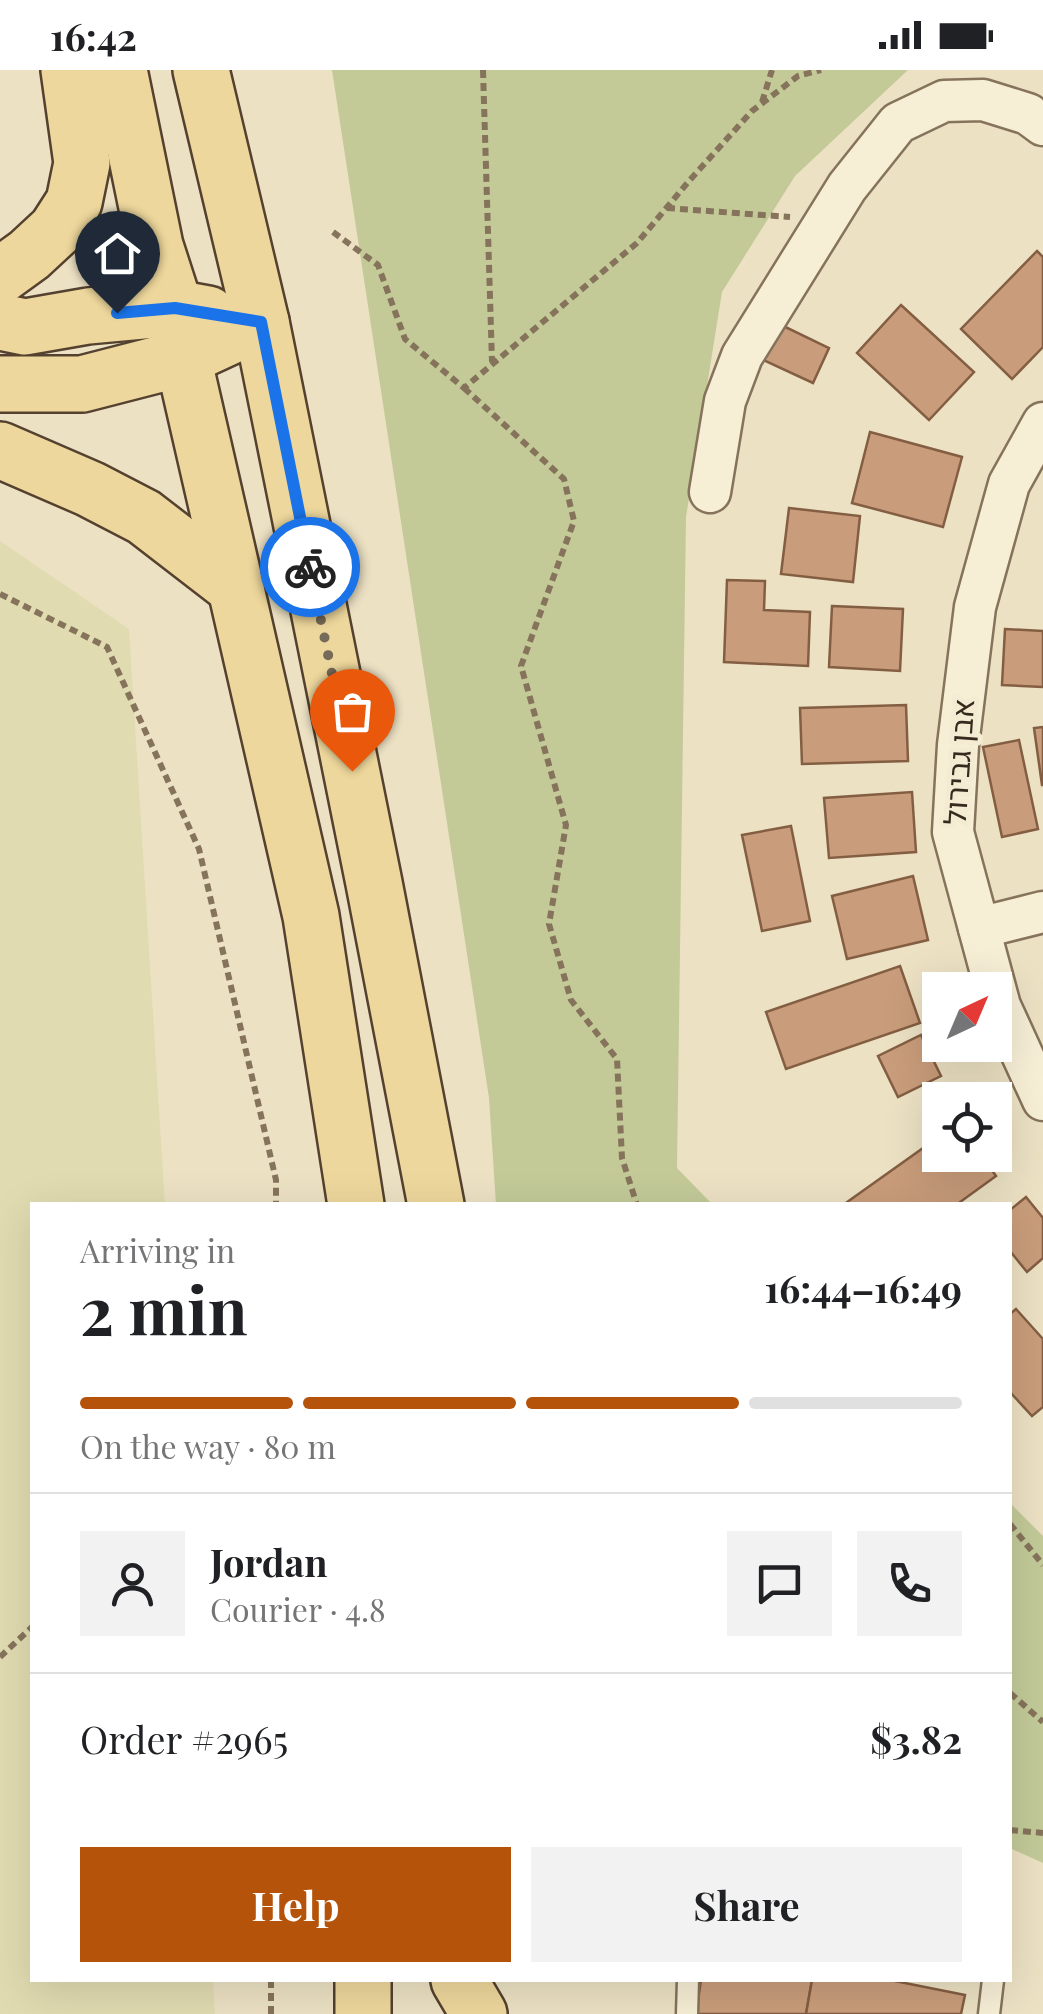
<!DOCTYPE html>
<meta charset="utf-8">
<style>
:root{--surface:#fff;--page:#f2f2f2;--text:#202124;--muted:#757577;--line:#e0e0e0;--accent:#b45309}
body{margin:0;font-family:"Playfair Display",Heebo,serif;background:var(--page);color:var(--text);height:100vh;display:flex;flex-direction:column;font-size:38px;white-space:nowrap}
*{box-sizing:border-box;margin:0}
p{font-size:32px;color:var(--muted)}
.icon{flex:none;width:55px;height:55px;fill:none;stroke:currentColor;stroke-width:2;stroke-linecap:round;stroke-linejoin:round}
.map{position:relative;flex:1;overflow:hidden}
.details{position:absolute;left:30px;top:1132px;width:982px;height:780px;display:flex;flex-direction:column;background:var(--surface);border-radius:0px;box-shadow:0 10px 40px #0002}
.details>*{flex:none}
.needle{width:65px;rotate:44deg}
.buttons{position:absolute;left:922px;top:902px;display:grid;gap:20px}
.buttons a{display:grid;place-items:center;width:90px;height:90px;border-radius:0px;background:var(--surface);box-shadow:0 10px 40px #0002;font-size:50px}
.pin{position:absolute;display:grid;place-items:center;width:85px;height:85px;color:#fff;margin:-102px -42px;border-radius:50% 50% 50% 0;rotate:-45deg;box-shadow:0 0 10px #0007}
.pin .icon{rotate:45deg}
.courier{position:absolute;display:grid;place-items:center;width:100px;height:100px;margin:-50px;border:8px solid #1a73e8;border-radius:50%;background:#fff;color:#222;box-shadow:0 2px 12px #0007}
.summary em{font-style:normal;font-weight:700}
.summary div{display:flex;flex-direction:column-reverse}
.summary{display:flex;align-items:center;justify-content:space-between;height:170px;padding:0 50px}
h1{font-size:65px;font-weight:700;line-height:75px}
.bar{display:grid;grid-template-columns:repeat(4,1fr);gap:15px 10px;align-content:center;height:120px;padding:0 50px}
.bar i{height:12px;border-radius:8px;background:var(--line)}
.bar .selected{background:var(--accent)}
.bar p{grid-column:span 4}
.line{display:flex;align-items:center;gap:25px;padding:0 50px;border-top:2px solid var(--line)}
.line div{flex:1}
.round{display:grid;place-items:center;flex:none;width:105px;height:105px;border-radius:0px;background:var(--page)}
.primary-button{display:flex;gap:20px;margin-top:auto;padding:20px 50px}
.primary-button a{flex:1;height:115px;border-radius:0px;background:var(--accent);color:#fff;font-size:40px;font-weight:700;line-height:115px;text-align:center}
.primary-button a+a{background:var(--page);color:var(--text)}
.status{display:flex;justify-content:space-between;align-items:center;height:70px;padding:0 50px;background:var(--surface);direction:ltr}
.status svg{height:28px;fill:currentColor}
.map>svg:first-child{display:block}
</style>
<div class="status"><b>16:42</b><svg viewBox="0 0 49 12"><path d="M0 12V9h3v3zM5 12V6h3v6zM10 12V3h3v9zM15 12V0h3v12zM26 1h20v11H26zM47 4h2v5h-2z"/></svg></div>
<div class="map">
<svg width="1043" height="1944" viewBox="0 0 1043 1944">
<rect width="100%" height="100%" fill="#ece1c3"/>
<path fill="#e1dbb1" d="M0,471L129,559L165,1135H32V1910H213L215,1944H0Z"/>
<g fill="#c3ca98">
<path d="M332,0H908L795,106L722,222L686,447L677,1098L713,1135H496L489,1028Z"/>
<path d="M1010,1433L1043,1466V1793L1010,1778Z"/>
</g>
<g fill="#c99d7b" stroke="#845e42" stroke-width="2.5">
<path d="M1037,181L1043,187V277L1012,309L961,259Z"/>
<path d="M901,235L974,302L929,350L857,283Z"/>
<path d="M773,251L829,278L813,313L757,287Z"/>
<path d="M870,362L962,387L943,457L852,433Z"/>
<path d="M789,438L860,446L853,512L781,504Z"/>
<path d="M727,510L765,511L764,540L810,542L808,596L724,592Z"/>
<path d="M832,536L903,539L900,601L829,597Z"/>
<path d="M1005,559L1043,561V617L1002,615Z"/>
<path d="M906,635L908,691L802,694L800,638Z"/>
<path d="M1043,657V715H1042L1034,658Z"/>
<path d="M1019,670L1038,759L1002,767L983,677Z"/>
<path d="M912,722L916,782L829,788L824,728Z"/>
<path d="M791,756L810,851L762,861L742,765Z"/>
<path d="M913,806L928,870L847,889L832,826Z"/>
<path d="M900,896L920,953L786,999L766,942Z"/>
<path d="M921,965L941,1006L898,1027L878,986Z"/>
<path d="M940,1066V1085H981L996,1106L956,1135H843Z"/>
<path d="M1026,1127L1043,1148V1188L1027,1202L1010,1181V1140Z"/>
<path d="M1016,1239L1043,1269V1337L1032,1346L1010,1322V1244Z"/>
<path d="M701,1910H812L806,1944H696Z"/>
<path d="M812,1910H890L965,1925L961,1944H806Z"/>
</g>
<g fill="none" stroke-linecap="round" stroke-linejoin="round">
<g stroke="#86735b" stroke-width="25">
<g id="service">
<path d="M687,1944L688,1910"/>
<path d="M989,1944L993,1910"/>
</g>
</g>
<g stroke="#86735b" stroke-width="45">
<g id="minor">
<path d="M1043,353L1009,414L975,537L958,675L953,762L1000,936L1043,1030"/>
<path d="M710,422L725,331L742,286L847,117L898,53L944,31L983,30L1028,44L1043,55"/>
<path d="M979,858L1043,842"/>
</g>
</g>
<g stroke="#54412f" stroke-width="60">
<g id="primary">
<path d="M119,0L155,176L175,238L183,288L311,846L356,1135"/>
<path d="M201,0L261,252L374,813L436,1135"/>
<path d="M0,206L29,185L56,160L74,132L82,93L69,0"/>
<path d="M0,252L25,257L88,246L175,238L208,244"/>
<path d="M0,314H82L183,288L261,252"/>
<path d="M0,380L90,419L144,447L236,518"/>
<path d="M363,1910V1944"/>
<path d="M459,1910L479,1944"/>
</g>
</g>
<g stroke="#86735b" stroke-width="6" stroke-dasharray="8 5" stroke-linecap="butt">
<path d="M483,0L492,292"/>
<path d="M762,32L772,0"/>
<path d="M667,138L790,147"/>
<path d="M333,162L378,195L405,269L464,318L637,173L689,111L752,41L798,6L821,0"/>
<path d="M464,318L564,409L574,451L521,596L566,755L549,854L571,930L617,989L622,1088L637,1135"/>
<path d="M0,524L107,577L199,779L276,1110V1135"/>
<path d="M1010,1454L1043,1495"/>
<path d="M0,1587L32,1557"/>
<path d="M1010,1623L1043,1652"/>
<path d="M1010,1760L1043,1763"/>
<path d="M271,1944V1910"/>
</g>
<use href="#service" stroke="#f7eed6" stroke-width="20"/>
<use href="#minor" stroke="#f7eed6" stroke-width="40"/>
<use href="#primary" stroke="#eed79c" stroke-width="55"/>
</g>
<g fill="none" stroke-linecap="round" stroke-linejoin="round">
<path stroke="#766a58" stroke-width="10" stroke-dasharray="0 18" d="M310,497L352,701"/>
<path stroke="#1a73e8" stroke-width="12" d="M117,243L175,238L261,252L310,497"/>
</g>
<g text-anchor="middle" stroke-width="10" stroke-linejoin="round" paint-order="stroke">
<g font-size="30" fill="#362a1e" stroke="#f4ebd3">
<text transform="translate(960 692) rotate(-86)" y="10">אבן גבירול</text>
</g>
</g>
</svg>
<div class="buttons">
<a><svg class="needle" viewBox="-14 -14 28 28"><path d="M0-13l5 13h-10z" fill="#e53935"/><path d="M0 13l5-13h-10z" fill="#757577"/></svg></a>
<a><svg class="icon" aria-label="locate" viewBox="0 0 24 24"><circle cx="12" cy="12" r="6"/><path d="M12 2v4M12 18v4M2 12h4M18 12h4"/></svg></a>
</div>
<div class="pin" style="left:352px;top:701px;background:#ea580c"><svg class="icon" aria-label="bag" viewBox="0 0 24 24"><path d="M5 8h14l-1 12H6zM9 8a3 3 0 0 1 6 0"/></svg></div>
<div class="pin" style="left:117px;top:243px;background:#1f2937"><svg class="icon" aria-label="home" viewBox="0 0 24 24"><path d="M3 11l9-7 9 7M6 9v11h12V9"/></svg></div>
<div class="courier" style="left:310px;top:497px"><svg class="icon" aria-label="bike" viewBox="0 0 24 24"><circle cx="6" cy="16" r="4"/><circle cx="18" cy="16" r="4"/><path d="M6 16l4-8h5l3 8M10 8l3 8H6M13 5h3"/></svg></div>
<section class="details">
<div class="summary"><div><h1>2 min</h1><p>Arriving in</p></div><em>16:44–16:49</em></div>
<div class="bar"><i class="selected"></i><i class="selected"></i><i class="selected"></i><i></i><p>On the way · 80 m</p></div>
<div class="line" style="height:180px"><a class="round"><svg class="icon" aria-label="person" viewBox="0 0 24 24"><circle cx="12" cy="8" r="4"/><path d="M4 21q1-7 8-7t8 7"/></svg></a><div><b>Jordan</b><p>Courier · 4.8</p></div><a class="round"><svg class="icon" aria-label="chat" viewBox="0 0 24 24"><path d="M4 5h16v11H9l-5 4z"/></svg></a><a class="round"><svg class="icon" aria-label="phone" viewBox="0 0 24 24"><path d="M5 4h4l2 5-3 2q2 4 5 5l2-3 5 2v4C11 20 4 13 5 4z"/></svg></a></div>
<div class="line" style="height:130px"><div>Order #2965</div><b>$3.82</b></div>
<div class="primary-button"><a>Help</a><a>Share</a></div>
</section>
</div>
